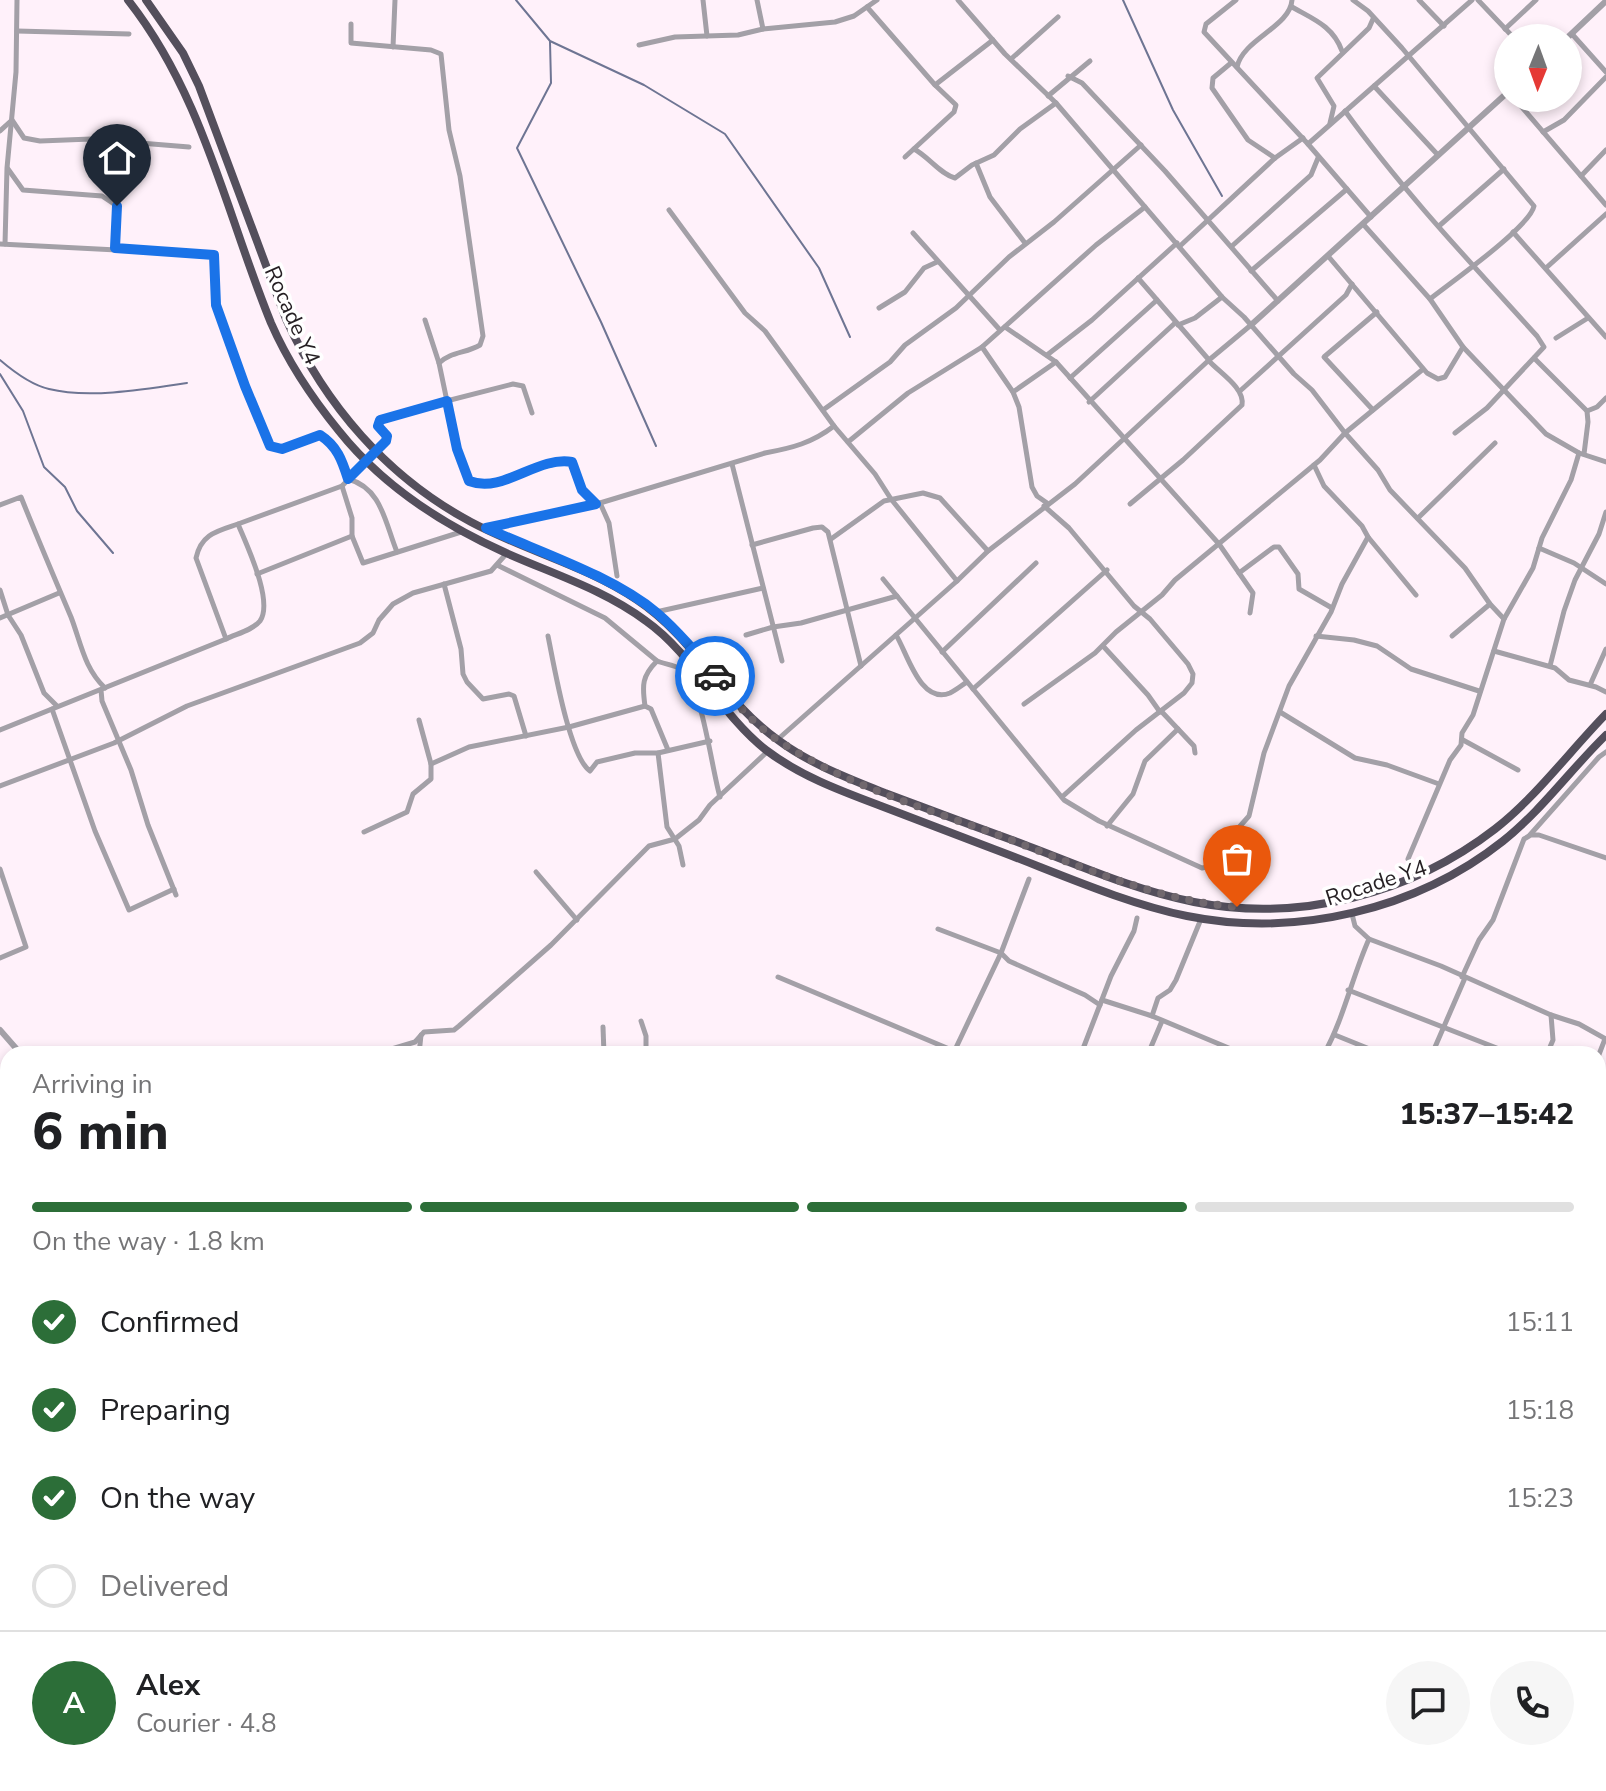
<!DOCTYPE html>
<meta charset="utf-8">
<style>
:root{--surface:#fff;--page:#f6f6f6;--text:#202124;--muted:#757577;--line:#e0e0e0;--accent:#2c6e38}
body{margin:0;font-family:"Nunito Sans",sans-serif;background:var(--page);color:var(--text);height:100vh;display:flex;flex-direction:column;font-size:30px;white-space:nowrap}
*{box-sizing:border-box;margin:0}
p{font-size:26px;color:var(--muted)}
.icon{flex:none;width:44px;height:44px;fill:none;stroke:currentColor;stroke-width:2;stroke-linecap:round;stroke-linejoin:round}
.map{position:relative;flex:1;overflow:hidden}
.panel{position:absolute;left:0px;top:1046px;width:1606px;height:746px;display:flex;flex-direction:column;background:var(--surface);border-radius:24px 24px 0 0;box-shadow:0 4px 12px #0003}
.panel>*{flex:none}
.needle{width:52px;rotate:181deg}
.fabs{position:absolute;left:1494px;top:24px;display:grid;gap:16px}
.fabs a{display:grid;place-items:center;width:88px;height:88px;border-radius:50%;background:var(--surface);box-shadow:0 4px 12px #0003;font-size:40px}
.pin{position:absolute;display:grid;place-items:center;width:68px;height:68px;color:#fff;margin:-82px -34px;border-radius:50% 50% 50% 0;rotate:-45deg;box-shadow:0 0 8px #0007}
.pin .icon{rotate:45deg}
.courier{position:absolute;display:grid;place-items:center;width:80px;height:80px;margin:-40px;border:6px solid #1a73e8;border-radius:50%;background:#fff;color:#222;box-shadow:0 2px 10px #0007}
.head em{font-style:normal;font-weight:800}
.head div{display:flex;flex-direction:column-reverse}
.head{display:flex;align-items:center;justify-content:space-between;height:136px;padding:0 32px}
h1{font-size:52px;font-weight:800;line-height:60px}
.bar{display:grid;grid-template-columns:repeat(4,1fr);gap:12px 8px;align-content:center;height:96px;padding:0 32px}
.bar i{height:10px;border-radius:6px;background:var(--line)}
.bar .selected{background:var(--accent)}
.bar p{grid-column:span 4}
.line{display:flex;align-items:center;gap:20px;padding:0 32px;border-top:2px solid var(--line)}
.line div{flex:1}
.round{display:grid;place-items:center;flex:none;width:84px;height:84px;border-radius:42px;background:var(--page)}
ol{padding:0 32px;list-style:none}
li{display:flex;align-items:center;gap:24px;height:88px}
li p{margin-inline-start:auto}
li .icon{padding:8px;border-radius:50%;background:var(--accent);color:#fff;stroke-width:4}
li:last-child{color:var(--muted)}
li i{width:44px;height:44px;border:4px solid var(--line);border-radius:50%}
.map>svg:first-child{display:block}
</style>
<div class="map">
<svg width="1606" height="1791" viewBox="0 0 1606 1791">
<rect width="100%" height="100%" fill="#fff1fa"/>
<path fill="#ffe0d2" d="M8,1308V1540L0,1538V1320Z"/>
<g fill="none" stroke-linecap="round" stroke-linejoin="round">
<g stroke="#6e7593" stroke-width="2">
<path d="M516,0L550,41L644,85L725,134L819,268L850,337"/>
<path d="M1123,0L1173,110L1222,196"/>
<path d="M550,42L551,83L517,148L601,322L656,446"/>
<path d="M0,360C14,372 31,385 49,389C89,399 147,389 187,383"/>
<path d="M0,374L23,411L44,467L65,487L77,511L113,553"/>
<path d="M115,1791L116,1784"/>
<path d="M627,1791L631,1784"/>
</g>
<g stroke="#a3a0a7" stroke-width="5">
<path d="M703,0L707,36"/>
<path d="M757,0L763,29"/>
<path d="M958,0L1005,54L1056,103L1222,297L1244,317L1294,374L1312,390L1345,433L1378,470L1390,490L1465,568L1490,604L1504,619"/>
<path d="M1236,0L1206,24L1204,32L1308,144L1371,217"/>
<path d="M1353,0L1368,11L1402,48L1534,206C1530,227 1450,283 1430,299"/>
<path d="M1419,0L1444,26"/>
<path d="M1478,0L1514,38"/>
<path d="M867,7L935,85L956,105L954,112L905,157"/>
<path d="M1292,7C1313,19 1333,26 1342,51"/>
<path d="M351,24V43L431,50L441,54L449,130L460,176L483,336L480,345C467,353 450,352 439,363L457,449L469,481L487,485L523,471L569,461L574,465L582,490L596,504"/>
<path d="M1505,29L1536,0"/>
<path d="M17,31L129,34"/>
<path d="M1572,34L1606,72"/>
<path d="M639,45L675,37L738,35L763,29L835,22L854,16L877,0"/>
<path d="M393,47L395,0"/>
<path d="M1011,59L1058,17"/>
<path d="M1231,63L1213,78L1212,88L1248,140L1275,158"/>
<path d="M1237,67C1243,39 1290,27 1292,0"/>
<path d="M1068,76L1082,83L1165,171L1278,301"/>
<path d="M935,85L993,40"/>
<path d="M1374,86L1437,154"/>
<path d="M1048,96L1090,61"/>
<path d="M1514,98L1606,205"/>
<path d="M1345,111C1403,191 1471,263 1537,336L1544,347L1487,408L1455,433"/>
<path d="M1330,123L1334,106L1317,78L1369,28L1373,19"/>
<path d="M0,131L12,120L24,138L40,141L91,139L189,147"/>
<path d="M1543,132L1564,120L1606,77"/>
<path d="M109,143L119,158L115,248"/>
<path d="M1308,144L1472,0"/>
<path d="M914,149C929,157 940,174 955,178L972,165L994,155L1020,129L1056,103"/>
<path d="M976,163L990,197L1025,243"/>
<path d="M8,169L23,190L102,196L117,206"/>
<path d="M1581,176L1606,150"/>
<path d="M669,210L745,313L765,331L834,426L875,474L891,499L957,581"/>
<path d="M1363,224L1430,299L1463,347L1546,434L1579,453L1606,462"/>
<path d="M1439,226L1504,169"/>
<path d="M1513,232L1606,337"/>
<path d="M913,233L1000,330"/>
<path d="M0,244L214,255L216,305L245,386L270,446L282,449L320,435C337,446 342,461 348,479C382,488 385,523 397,552"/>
<path d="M5,244L7,168L16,72L17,0"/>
<path d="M1180,246L1275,158L1303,138"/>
<path d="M1232,246L1311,175L1318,158"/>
<path d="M1328,256L1427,373L1438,379L1445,377L1463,347"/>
<path d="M1546,268L1606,214"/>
<path d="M1251,271L1347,189"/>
<path d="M1138,278L1209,360"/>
<path d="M879,308L905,292L924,268L937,262"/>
<path d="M425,320L439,363"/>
<path d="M1178,325L1195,318L1222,297"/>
<path d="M1005,327L1056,362L1219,544L1253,593L1250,613"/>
<path d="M1556,338L1588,318"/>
<path d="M982,347L1013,392L1019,407L1032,487L1037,496L1047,503"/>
<path d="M1047,355L1092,320L1177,243"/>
<path d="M1534,358L1587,411L1588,422L1584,454"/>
<path d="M1070,378L1157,300"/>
<path d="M1240,391L1346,295L1352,284"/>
<path d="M1013,392L1056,362"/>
<path d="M1089,402L1175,323"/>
<path d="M823,410L890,362L905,345L956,308L1009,257L1054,222L1141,145"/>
<path d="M1373,410L1324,357L1377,312"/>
<path d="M1587,411L1597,407L1606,398"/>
<path d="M848,442L908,393L982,347L1096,245L1145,207"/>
<path d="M732,464L782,661"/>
<path d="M1314,465L1324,486L1362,526L1368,537L1416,595"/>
<path d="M600,503L609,523L617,576"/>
<path d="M1130,504L1183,460L1242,405C1245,388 1220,373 1209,361"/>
<path d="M0,505L21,497C37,537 54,577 71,617C81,643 84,668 105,688"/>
<path d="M1044,506L1069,528L1134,606L1150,619L1188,664L1193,674L1192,683L1184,693L1136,730L1062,797"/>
<path d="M1418,518L1495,443"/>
<path d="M488,528L600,503L765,453C792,448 812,443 834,426"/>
<path d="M461,532L363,563L352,536V518L342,486L386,441L387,436L377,423L427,406L513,384L523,386L532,413"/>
<path d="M831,539L884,501L923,493L940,498L988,551"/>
<path d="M752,545L813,528L822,527L828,532L861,666"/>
<path d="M1539,548L1574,563L1606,584"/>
<path d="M497,565L605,618L657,661C642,676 642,685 645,706L651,709L668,750"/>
<path d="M1239,573L1274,547H1279L1298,574L1299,589L1332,608"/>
<path d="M257,574L352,536"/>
<path d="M883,579L1064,800L1099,821L1202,868L1213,866L1220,861L1226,842L1249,816L1264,753L1289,686L1331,612L1342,584L1368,537"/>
<path d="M444,584L461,649L463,674L467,682L483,699L509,694L514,696L526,736"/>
<path d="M0,590L8,615L21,635L44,693L57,706"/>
<path d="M656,612L763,588"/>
<path d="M0,618L59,593"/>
<path d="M746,635L773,627L801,623L897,596"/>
<path d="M896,635C907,652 920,705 950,693C956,690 962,685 967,682"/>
<path d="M548,636C554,665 569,756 590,771L597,762L635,753H658L710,741"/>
<path d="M1316,636L1354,640L1377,646L1411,669L1479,691"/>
<path d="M1452,636L1490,604"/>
<path d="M226,639L196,558C201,534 217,531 238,524"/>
<path d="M1103,646L1148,695L1160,712"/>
<path d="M1494,651L1555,668L1569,680L1596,687L1606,692"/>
<path d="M942,652L1036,563"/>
<path d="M657,661C664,664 676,665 682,670C702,685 712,771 720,797"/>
<path d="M1550,666L1564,611L1575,580L1599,534L1606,512"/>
<path d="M1590,685L1606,649"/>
<path d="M973,689L1107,570"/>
<path d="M101,690L102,701L131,770L148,825L176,895"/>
<path d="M1024,704L1095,653L1116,632L1162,595L1175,580L1320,460L1345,433L1422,370"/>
<path d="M52,709L95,831L129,910L174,889"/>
<path d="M1161,711L1194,746L1195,753"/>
<path d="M1280,712L1355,758L1387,765L1439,784"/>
<path d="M0,730L226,639C236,634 253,630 260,621C274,601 246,544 238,524L342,486"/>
<path d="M777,740L957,581L988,551L1075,484L1209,360L1251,325"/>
<path d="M1463,740L1518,770"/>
<path d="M658,753L667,827L679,846L683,865"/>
<path d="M431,764L469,747L569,727L645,706"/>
<path d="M0,786L114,743L187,706L360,643L373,633L379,620L393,604L413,593L491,571L507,553"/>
<path d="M1107,826L1133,794L1145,761L1178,729"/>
<path d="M364,832L407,812L413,794L431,779V764L419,720"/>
<path d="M1531,835H1539L1606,858"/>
<path d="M1408,859L1450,760L1461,745L1462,733L1473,715L1504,619L1533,568L1542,538L1571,480L1579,453"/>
<path d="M536,872L577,920"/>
<path d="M1352,914L1355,926L1369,939L1441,966L1551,1015L1579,1024L1606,1039"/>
<path d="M938,929L1001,953L1009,961L1085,995L1100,1005"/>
<path d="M0,958L26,947L0,869"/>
<path d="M778,977L954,1051"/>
<path d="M1462,977L1479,940L1493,920L1524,839L1529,836L1599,757L1606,752"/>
<path d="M1348,990L1512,1054"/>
<path d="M1102,1000L1152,1016L1243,1054"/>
<path d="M1152,1016L1158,998L1170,990L1176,980L1201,919"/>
<path d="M641,1021L646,1036V1054"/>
<path d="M603,1027L604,1054"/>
<path d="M1335,1035L1382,1054"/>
<path d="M375,1054L415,1042L424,1032L454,1030L459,1026L551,945L649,846L675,839L699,820L710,805L768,751"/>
<path d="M419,1054L421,1035"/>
<path d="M514,1054L515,1049"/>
<path d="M953,1054L1001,953L1029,879"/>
<path d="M1081,1054L1111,976L1134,931L1137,918"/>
<path d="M1148,1054L1162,1021"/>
<path d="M1324,1054C1344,1018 1352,977 1369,939"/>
<path d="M1432,1054L1465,978"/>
<path d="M1547,1054L1553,1040L1551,1015"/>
<path d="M1598,1057L1605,1039"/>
<path d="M1598,1092L1606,1095"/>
<path d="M0,1139L8,1135"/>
<path d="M1598,1200L1606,1181"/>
<path d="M1598,1215L1606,1218"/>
<path d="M1598,1273L1606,1277"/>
<path d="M1598,1330L1606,1333"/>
<path d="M1598,1371L1606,1357"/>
<path d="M1598,1413L1606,1417"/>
<path d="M1598,1469L1606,1472"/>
<path d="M1598,1538L1606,1514"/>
<path d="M1598,1579L1606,1582"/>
<path d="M1598,1634L1606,1637"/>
<path d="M1598,1692L1606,1694"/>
<path d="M0,1752H8"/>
<path d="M135,1784L167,1791"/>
<path d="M1201,1784L1213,1791"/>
<path d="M220,1791L255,1784"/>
<path d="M445,1791L446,1784"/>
<path d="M758,1791L763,1784"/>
</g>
<g stroke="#a3a0a7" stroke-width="6">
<path d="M1567,38L1606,1"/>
<path d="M1251,325L1508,92"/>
<path d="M0,1030L21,1054"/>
<path d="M1361,1784L1382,1791"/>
<path d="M937,1791V1784"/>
</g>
<g stroke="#544f5c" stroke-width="8">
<path d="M128,0C203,95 226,213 271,323C288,362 312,398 339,431C382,485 442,524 504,552C553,574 603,589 646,621C694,655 719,713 766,750C800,776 841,791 881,806C918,820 954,834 991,848C1053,871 1123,903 1187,916C1296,938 1416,910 1503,841C1542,810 1571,769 1606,735"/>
<path d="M146,0L183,53L199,86L286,319C325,405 387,477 471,522C525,551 587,566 637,600C694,638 723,701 778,740C810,764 848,778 885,793C928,809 970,825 1012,840C1072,862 1132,890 1194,902C1299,923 1411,894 1495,829C1537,796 1569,752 1606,714"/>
</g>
</g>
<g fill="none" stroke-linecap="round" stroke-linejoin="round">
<path stroke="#71686e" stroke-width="8" stroke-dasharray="0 14.4" d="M715,676C733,700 754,725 779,741C845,785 925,808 998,835C1075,864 1153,900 1237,907"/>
<path stroke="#1a73e8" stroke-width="10" d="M117,206L115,248L214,255L216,305L245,386L270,446L282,449L320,435C337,446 342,460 348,479L386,441L387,436L378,426L380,420L447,401L457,449L469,481C504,494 536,456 572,462L582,490L596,504L486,528C539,552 613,576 657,613C679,632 697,654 715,676"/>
</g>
<g text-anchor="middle" stroke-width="7" stroke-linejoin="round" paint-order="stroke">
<g font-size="22" fill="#251f23" stroke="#fff">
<text transform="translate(293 315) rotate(66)" y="8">Rocade Y4</text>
<text transform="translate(1376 882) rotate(-18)" y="8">Rocade Y4</text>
</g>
</g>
</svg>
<div class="fabs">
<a><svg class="needle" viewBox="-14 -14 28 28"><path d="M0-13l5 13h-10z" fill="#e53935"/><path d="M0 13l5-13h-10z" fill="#757577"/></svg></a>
</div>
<div class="pin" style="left:1237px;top:907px;background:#ea580c"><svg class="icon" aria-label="bag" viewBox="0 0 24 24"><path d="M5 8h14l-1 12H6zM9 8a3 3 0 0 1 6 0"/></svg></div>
<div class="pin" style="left:117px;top:206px;background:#1f2937"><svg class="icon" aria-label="home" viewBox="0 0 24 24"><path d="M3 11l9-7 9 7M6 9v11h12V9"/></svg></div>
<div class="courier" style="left:715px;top:676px"><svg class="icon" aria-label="car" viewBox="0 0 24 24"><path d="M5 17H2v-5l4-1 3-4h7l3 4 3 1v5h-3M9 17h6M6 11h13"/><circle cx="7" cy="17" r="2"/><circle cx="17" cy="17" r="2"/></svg></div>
<section class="panel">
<div class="head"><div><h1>6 min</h1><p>Arriving in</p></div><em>15:37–15:42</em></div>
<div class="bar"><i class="selected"></i><i class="selected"></i><i class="selected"></i><i></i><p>On the way · 1.8 km</p></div>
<ol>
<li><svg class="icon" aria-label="check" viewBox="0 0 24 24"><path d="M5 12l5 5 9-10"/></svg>Confirmed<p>15:11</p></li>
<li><svg class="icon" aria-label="check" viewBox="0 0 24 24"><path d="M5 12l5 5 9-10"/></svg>Preparing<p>15:18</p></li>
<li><svg class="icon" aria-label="check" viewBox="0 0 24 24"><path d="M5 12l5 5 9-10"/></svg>On the way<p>15:23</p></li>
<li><i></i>Delivered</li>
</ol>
<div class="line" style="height:144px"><b class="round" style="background:var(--accent);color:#fff">A</b><div><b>Alex</b><p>Courier · 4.8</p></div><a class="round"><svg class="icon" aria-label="chat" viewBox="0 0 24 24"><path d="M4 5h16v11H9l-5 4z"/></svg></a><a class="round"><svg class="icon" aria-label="phone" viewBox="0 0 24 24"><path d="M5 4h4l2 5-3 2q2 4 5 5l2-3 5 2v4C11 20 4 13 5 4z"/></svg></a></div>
</section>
</div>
